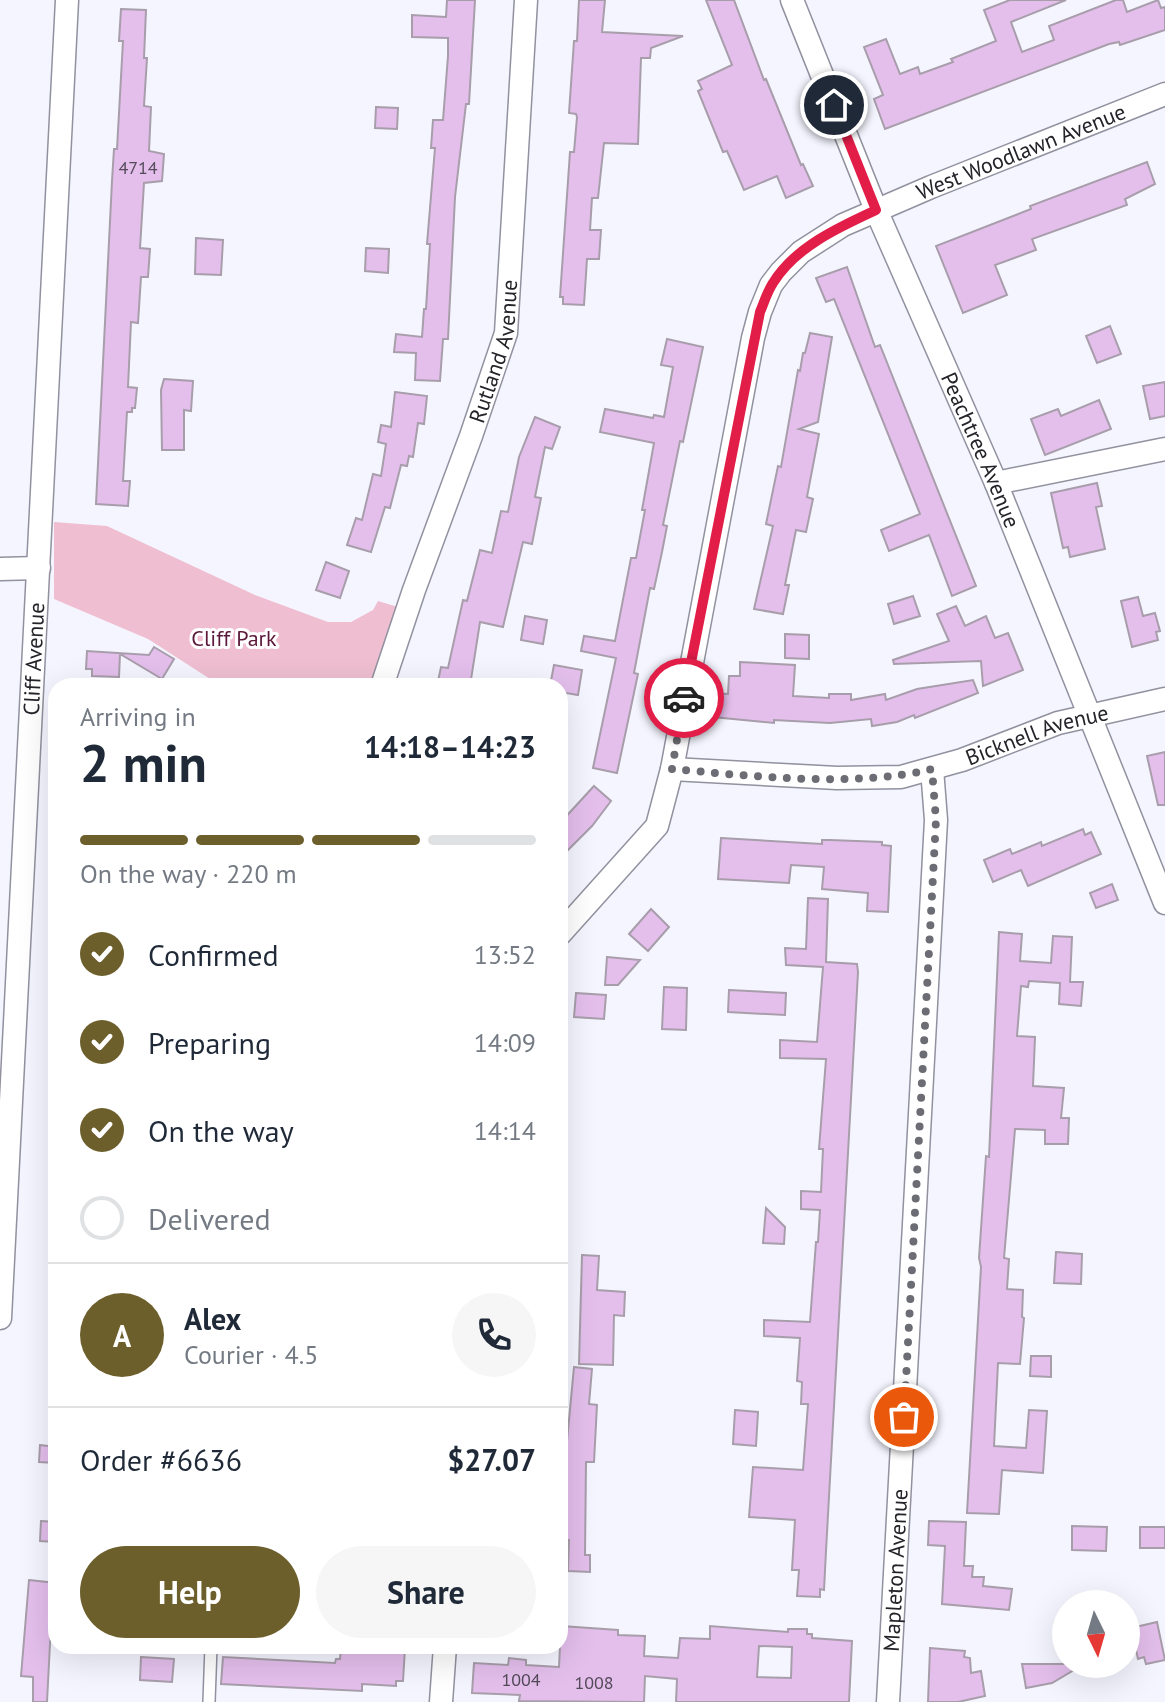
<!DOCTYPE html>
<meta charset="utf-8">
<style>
:root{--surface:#fff;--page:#f6f6f7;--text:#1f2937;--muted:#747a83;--line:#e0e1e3;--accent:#6d5f2c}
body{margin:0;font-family:"PT Sans",sans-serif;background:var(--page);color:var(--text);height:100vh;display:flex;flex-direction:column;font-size:30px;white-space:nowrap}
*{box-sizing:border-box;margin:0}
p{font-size:26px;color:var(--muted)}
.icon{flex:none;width:44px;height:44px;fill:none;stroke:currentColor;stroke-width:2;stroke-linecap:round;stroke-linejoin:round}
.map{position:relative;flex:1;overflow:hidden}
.details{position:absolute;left:48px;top:678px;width:520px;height:976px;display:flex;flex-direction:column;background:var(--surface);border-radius:24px;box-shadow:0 8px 32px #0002}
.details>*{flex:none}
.needle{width:52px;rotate:175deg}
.fabs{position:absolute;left:1052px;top:1590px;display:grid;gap:16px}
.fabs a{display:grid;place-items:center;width:88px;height:88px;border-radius:50%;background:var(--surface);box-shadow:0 8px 32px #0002;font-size:40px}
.pin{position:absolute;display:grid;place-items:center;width:68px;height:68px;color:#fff;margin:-34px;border:4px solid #fff;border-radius:50%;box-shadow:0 2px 8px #0007}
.courier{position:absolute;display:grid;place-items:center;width:80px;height:80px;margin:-40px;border:6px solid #e11d48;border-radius:50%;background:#fff;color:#222;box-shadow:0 2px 10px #0007}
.head em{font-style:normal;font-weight:800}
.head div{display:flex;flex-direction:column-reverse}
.head{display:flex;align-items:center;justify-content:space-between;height:136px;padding:0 32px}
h1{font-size:52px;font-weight:800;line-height:60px}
.bar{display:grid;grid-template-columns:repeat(4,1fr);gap:12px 8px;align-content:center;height:96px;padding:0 32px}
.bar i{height:10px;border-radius:6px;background:var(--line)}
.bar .current{background:var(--accent)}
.bar p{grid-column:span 4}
.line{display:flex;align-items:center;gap:20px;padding:0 32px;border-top:2px solid var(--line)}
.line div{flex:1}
.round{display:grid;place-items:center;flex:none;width:84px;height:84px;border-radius:42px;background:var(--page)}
ol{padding:0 32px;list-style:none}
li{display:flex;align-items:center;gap:24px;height:88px}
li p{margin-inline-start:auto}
li .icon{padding:8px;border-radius:50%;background:var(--accent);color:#fff;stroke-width:4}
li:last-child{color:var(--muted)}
li i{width:44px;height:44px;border:4px solid var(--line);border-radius:50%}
.action{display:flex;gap:16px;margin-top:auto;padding:16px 32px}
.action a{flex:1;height:92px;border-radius:48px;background:var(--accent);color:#fff;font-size:32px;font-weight:800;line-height:92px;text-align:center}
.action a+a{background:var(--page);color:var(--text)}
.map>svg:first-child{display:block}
</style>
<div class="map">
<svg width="1165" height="1702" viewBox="0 0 1165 1702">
<rect width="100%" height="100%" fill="#f5f5ff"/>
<path fill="#efbfd1" d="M54,522L107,526L255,595L328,622H351L373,610L378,601L401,608L372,686H221L148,639L54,599Z"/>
<g fill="#e4bfec" stroke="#a89eab" stroke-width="2" fill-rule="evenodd">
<path d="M447,0H475L469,104H466L455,197L448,339H443L440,381L415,380L416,353L394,352L396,334L422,337L424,309H426L430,244H427L435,148H431L433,120H443L448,56V38L412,37V15L446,17Z"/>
<path d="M579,0H605L602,32L683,36L651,48L650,58H641L638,144L604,143L598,198H592L590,230H601L599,259H587L584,305L563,304V297H560L570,152H574L577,117L576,114L569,113L574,41H577Z"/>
<path d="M706,0H734L764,80L766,79L801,165L803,164L813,186L786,198L777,176L744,190L727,151L723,152L698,91L702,89L698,81L732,65Z"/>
<path d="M1010,0H1066L1011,22L1022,52L1054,40L1049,26L1116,0H1123L1127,12L1158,0L1161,8L1165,7V30L1120,45L1119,42L1109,44L885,129L874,99L883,95L864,47L886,39L900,74L918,67L920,74L953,62L951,59L996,41L984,10Z"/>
<path d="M121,9L146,10L144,58H147L144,106L151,107L149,151L164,154L162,181L144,183L140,248L150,249L148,277H141L138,323L131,322L128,387L137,388L135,408H132V412H127L123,481H130L128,506L96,504L112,181L114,149H117L123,41H119Z"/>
<path d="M376,107L398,108L397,129L375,128Z"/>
<path d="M1147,162L1155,184L1125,199L1127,205L1032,239L1036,250L995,265L1007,295L963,313L936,246L1031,209L1030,206Z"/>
<path d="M196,238L223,240L221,275L195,274Z"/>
<path d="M366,248L389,249L388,273L365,271Z"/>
<path d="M847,267L875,347L880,345L976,586L952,596L929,535L889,551L881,530L920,514L834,299L826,302L816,278Z"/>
<path d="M1110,326L1121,354L1097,363L1086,336Z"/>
<path d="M810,333L832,337L818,422L799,429L819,434L807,497L813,499L806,532L796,530L785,585H789L783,614L754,609L773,526L766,524L778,466L781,467L798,370L800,371L803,353H805Z"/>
<path d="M667,339L703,347L683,442L680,441L663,525L667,526L662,552L654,589L650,588L634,673L638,674L617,773L593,768L616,658L581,651L584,636L615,641L631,558H636L645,510H642L654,443L600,432L605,409L653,418L654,415L664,417L673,367L661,365Z"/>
<path d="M164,379L193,381L191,411L184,410V450H162L161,390Z"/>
<path d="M1165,382V416L1150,419L1143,386Z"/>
<path d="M395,392L427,396L424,424L418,423L413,457L409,456L407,466L401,465L390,508L385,507L371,552L347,545L356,518L362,520L373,474L381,476L386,444L378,442L381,425L391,427Z"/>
<path d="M1099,400L1111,429L1045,455L1031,419L1058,409L1061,416Z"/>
<path d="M535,417L560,427L552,449L545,447L535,497L541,498L532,544L523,542L503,627L480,622L470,686H437L441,667L448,668L463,600L467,601L480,550L492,553L501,511L508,512L519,457Z"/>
<path d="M1097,483L1102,506L1096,507L1105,549L1070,557L1068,547L1063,548L1051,493Z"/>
<path d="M326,562L349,571L340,598L316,590Z"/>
<path d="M913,596L920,616L894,624L888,604Z"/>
<path d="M1138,597L1143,616L1155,613L1160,631L1156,632L1158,640L1132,647L1121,601Z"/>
<path d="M956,606L965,626L986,616L995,638L1008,633L1023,670L983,686L981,661L894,664L893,660L949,641L937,614Z"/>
<path d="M525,616L547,620L543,644L521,640Z"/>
<path d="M785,634L809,635V659L785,658Z"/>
<path d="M154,647L174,659L162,679L120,654L119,677L92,676V669H86L87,651L149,655Z"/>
<path d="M740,662L795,665L793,696L829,698V694H851V700L885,694L886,700L917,689L973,680L978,693L915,718L914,715L897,722L872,726L871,719L830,723L774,720V723L713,717L714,693L728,694L729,676H740Z"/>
<path d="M554,665L582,670L578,695L560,692V686H550Z"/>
<path d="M1165,752V805H1158L1147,756Z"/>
<path d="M594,786L611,801L592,826L560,858V823Z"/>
<path d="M1083,829L1085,835L1091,832L1101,854L1028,886L1021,870L993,882L984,860L1010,849L1012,854L1041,842L1042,846Z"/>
<path d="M721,838L822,844V840H830L882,842V845L891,846L888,912L867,911L868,893L822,889L824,867L791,865L789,883L718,879Z"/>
<path d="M1112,884L1118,900L1096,908L1090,893Z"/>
<path d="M808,898L828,899L826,962L857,964L858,972L826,1551L824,1590L820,1589V1597L797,1596L799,1570H792L795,1520L749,1517L753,1467L803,1470L808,1404H801L802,1382L797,1381L800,1338L764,1336V1320L810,1322L816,1242H818L820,1210L801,1209V1191L821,1192L823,1149H819L826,1059L780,1058V1040L817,1042L823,967L786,965L785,948L806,949Z"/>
<path d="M651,909L669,927L648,951L629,934Z"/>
<path d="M999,932L1022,934L1020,961L1051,963L1053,936L1072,937L1070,982H1083L1081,1006L1059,1004L1060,983L1029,981L1028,987L1021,986L1017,1036L1035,1037L1033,1086L1064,1088L1061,1118H1069L1068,1144H1045V1130L1015,1129L1004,1258L1009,1259L1007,1289L1023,1290L1022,1317L1024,1318L1020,1364L998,1363L994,1446L1026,1448L1029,1410L1047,1411L1043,1473L1002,1470L999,1514L967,1513L981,1267L979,1258L986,1156L989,1157Z"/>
<path d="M607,957L640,960L618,985H605Z"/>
<path d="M664,987L687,988L686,1030L662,1029Z"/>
<path d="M729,990L786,993L785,1015L728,1012Z"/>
<path d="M576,993L606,995L604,1019L574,1017Z"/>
<path d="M766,1208L785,1227L784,1244L763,1243Z"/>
<path d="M1056,1252L1082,1254L1081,1284L1054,1283Z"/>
<path d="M582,1255L599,1256L597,1290L625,1292L624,1316L614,1315L613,1365L579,1364Z"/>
<path d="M1031,1356H1051V1377L1030,1376Z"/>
<path d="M574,1367L592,1369L589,1404L597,1405L594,1462H586L585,1555H590V1572L568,1571L569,1540H564L567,1441Z"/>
<path d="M735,1410L758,1412L756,1446L733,1444Z"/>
<path d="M40,1445L56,1447V1463L39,1462Z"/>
<path d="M41,1521L56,1522V1542L40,1541Z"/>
<path d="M929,1521L966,1522L964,1566H973L972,1577H984L983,1586L1012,1589L1009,1610L942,1604L945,1546L928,1545Z"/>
<path d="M1072,1526L1107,1527L1106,1551L1072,1550Z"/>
<rect x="1140" y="1527" width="25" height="21"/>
<path d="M29,1580L56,1583V1605H52L47,1702H33V1677L21,1676Z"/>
<path d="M1157,1622L1165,1660L1146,1664L1144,1657L1138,1659L1131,1628Z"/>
<path d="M561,1626L618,1630V1635L645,1636L644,1656L678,1658L680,1638L710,1639V1626L788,1632V1629H807V1634H812V1638L852,1641L849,1702H676L677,1679L645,1676L644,1702L519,1701L520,1695L472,1693L474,1663L508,1665L509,1658L526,1660V1665L559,1667ZM759,1646L792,1647L791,1678L757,1677Z"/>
<path d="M378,1646L405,1648L403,1681H396V1686L362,1684V1691L221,1684L223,1657L335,1663L336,1659H340L341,1647L378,1648Z"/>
<path d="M930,1648L965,1651L964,1657L970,1658L971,1673L981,1671L985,1696L958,1702H928Z"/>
<path d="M141,1657L174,1659L172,1682L140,1680Z"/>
<path d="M1022,1664H1084L1052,1683L1026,1688Z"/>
</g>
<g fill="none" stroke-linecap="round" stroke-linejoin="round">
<g stroke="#9191a0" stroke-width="14">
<path id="service" d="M209,1702L211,1646"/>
</g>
<g stroke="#9191a0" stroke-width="25">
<g id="minor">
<path id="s1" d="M792,0L876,210L996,483L1165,903"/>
<path d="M996,483L1165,449"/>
<path d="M0,569L39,568"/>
<path id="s2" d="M382,686L414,590L471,436L506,333L526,0"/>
<path id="s3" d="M672,769L837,778L901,777L962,760L1058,723L1165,699"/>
<path id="s4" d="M560,934L657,826L672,769L753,338L760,312L771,285L781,272L801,252L843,225L931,187L1165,94"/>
<path id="s5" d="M0,1318L67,0"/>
<path d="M441,1702L445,1646"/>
<path id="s6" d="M888,1702L936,820L932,769"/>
</g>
</g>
<use href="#service" stroke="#fff" stroke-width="11"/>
<use href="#minor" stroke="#fff" stroke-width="22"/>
</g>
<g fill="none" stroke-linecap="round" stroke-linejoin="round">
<path stroke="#6c6c74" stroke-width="8" stroke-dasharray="0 14.4" d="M684,698L672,769C751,776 855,788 932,769L936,820L904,1417"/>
<path stroke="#e11d48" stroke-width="10" d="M684,698L760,312C764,303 767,292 773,283C795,247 839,227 876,210L834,105"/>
</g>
<g text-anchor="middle" stroke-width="6" stroke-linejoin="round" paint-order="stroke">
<g font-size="18" fill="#534a5a">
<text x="138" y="174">4714</text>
<text x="521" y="1686">1004</text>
<text x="594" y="1689">1008</text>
</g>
<g font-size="22" fill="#232329" stroke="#fff">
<text dy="8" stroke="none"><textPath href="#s4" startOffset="986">West Woodlawn Avenue</textPath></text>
<text dy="8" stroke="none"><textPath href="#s2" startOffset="354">Rutland Avenue</textPath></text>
<text dy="8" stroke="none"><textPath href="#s1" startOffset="488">Peachtree Avenue</textPath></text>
<text dy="8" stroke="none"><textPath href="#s5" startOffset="660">Cliff Avenue</textPath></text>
<text dy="8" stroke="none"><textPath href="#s3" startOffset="372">Bicknell Avenue</textPath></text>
<text dy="8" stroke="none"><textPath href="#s6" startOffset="132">Mapleton Avenue</textPath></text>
</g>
<g font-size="22" fill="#5c193b" stroke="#fff">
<text x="234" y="646">Cliff Park</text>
</g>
</g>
</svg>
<div class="fabs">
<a><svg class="needle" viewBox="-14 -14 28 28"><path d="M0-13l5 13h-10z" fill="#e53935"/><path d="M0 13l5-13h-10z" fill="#747a83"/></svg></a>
</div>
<div class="pin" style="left:904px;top:1417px;background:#ea580c"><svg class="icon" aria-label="bag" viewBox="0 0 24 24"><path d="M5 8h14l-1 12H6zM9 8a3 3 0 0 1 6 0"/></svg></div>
<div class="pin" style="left:834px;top:105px;background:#1f2937"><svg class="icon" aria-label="home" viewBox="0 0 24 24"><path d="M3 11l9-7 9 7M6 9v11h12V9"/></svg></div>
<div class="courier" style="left:684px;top:698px"><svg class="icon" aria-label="car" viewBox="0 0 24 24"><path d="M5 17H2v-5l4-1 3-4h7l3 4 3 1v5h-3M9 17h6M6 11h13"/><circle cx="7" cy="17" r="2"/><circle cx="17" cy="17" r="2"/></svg></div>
<section class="details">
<div class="head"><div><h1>2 min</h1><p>Arriving in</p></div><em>14:18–14:23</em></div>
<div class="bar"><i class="current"></i><i class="current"></i><i class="current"></i><i></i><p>On the way · 220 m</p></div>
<ol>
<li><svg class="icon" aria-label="check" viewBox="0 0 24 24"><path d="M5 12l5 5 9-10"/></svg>Confirmed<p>13:52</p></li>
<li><svg class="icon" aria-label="check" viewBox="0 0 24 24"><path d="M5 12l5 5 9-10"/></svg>Preparing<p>14:09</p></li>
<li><svg class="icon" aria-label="check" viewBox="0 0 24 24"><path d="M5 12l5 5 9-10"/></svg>On the way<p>14:14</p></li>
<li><i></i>Delivered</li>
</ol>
<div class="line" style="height:144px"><b class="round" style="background:var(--accent);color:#fff">A</b><div><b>Alex</b><p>Courier · 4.5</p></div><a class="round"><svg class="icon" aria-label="phone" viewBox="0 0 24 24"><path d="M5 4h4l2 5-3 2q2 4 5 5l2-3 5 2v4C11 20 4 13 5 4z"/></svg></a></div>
<div class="line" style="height:104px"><div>Order #6636</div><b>$27.07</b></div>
<div class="action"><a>Help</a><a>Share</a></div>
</section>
</div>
